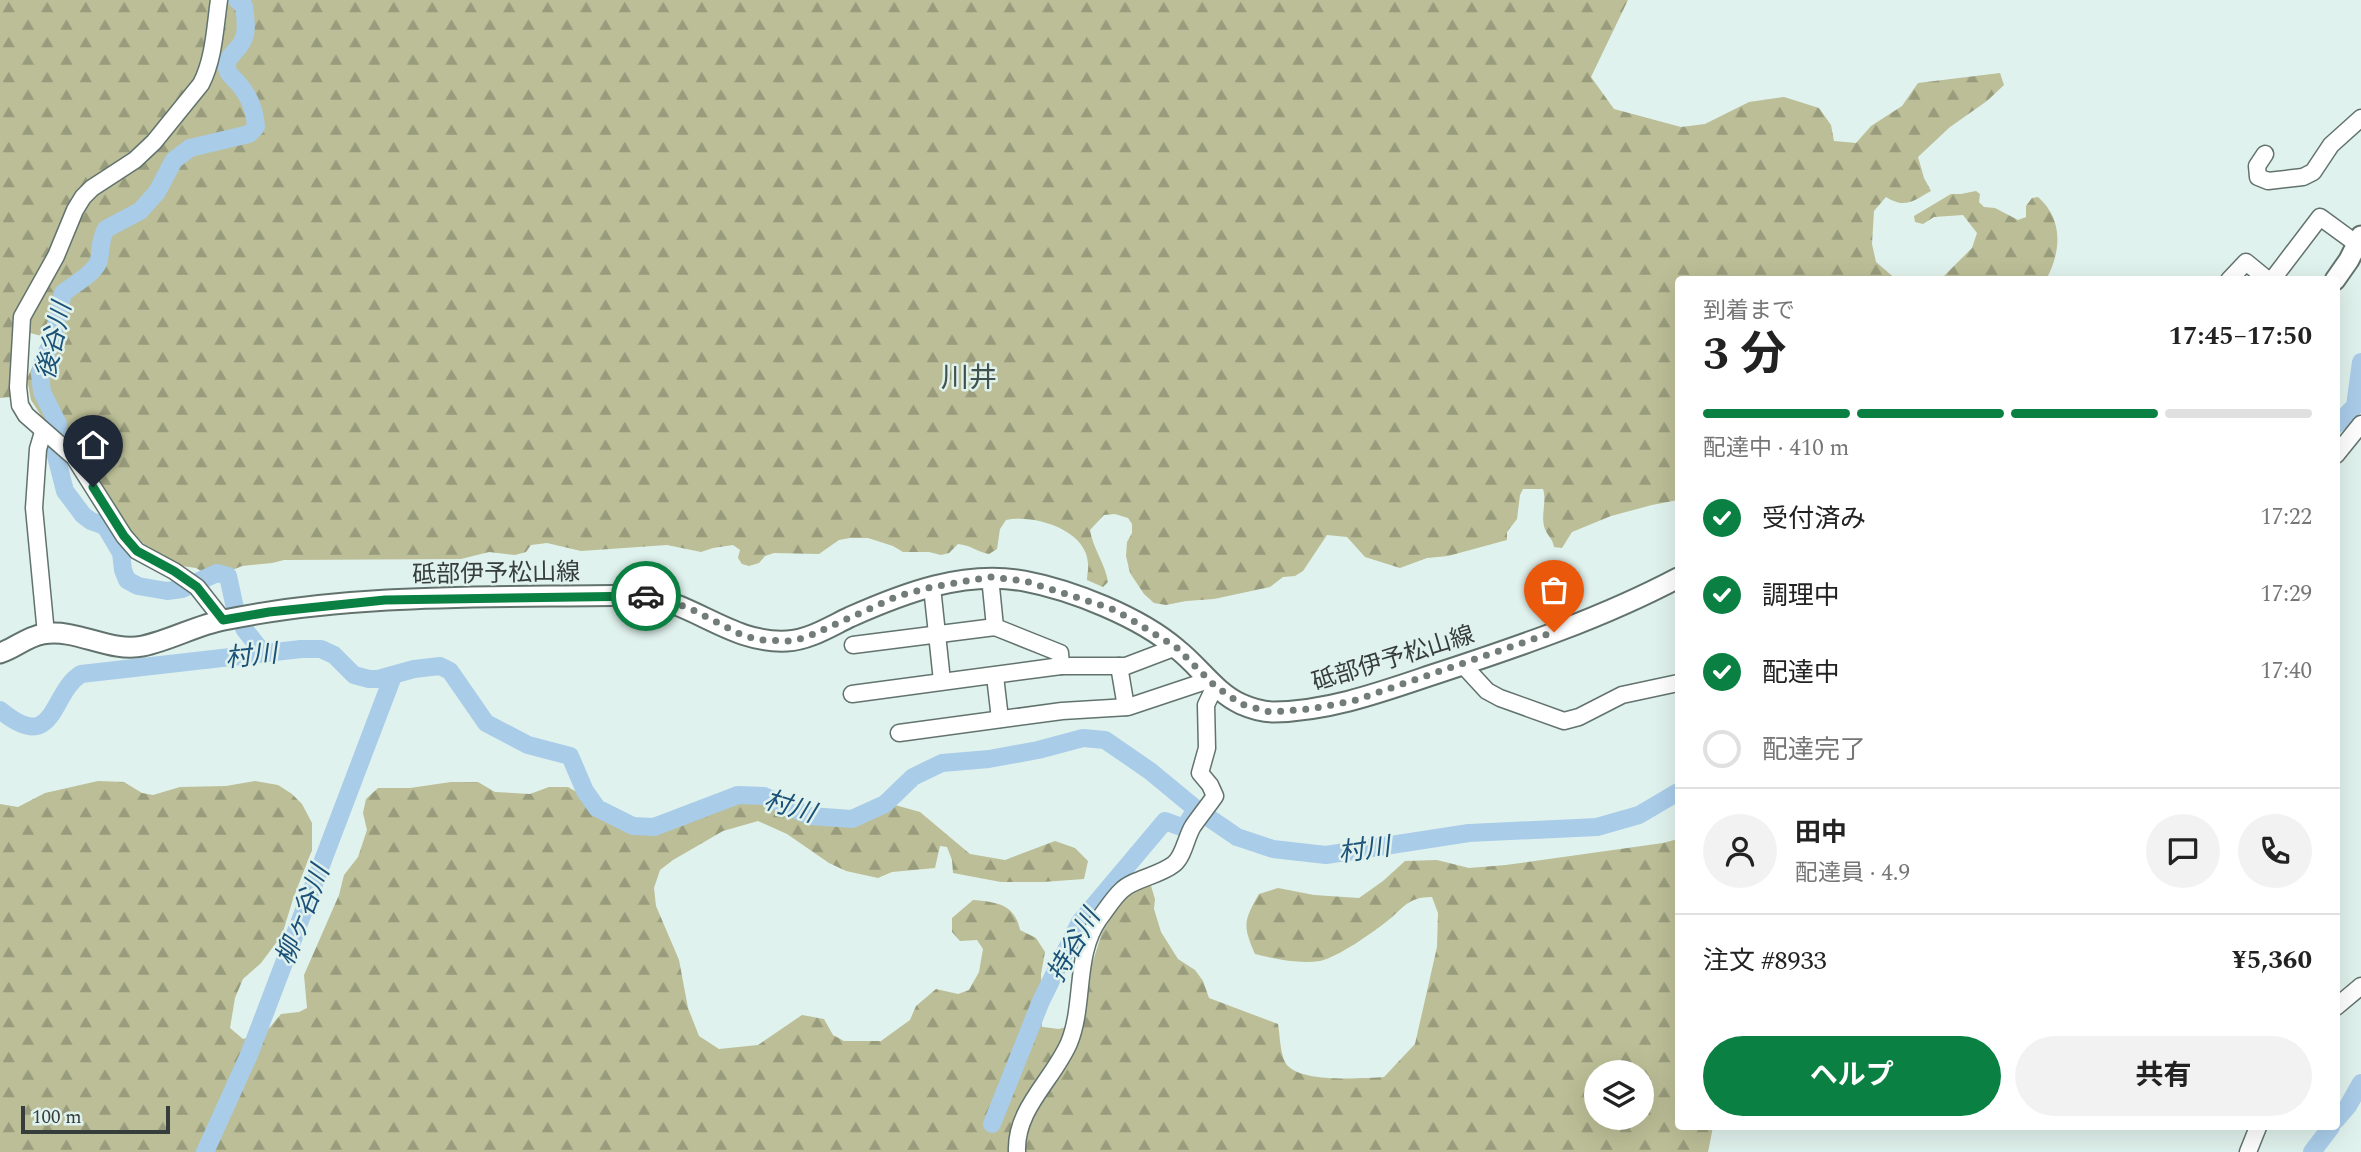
<!DOCTYPE html>
<html lang="ja">
<meta charset="utf-8">
<style>
:root{--surface:#fff;--page:#f2f2f2;--text:#222;--muted:#767676;--line:#e0e0e0;--accent:#0b8043}
body{margin:0;font-family:Spectral,"Noto Sans JP",serif;background:var(--page);color:var(--text);height:100vh;display:flex;flex-direction:column;font-size:26px;white-space:nowrap}
*{box-sizing:border-box;margin:0}
p{font-size:23px;color:var(--muted)}
.icon{flex:none;width:38px;height:38px;fill:none;stroke:currentColor;stroke-width:2;stroke-linecap:round;stroke-linejoin:round}
.map{position:relative;flex:1;overflow:hidden}
.sheet{position:absolute;left:1675px;top:276px;width:665px;height:854px;display:flex;flex-direction:column;background:var(--surface);border-radius:7px;box-shadow:0 7px 28px #0002}
.sheet>*{flex:none}
.tools{position:absolute;left:1584px;top:1060px;display:grid;gap:14px}
.tools a{display:grid;place-items:center;width:70px;height:70px;border-radius:50%;background:var(--surface);box-shadow:0 7px 28px #0002;font-size:35px}
.scale{position:absolute;left:21px;bottom:18px;width:149px;box-sizing:border-box;padding-left:7px;border:4px solid #363d3b;border-top:0;font-size:19px;line-height:24px;white-space:nowrap;color:#363d3b;-webkit-text-stroke:5px #e0f2ed;paint-order:stroke}
.pin{position:absolute;display:grid;place-items:center;width:60px;height:60px;color:#fff;margin:-72px -30px;border-radius:50% 50% 50% 0;rotate:-45deg;box-shadow:0 0 7px #0007}
.pin .icon{rotate:45deg}
.courier{position:absolute;display:grid;place-items:center;width:70px;height:70px;margin:-35px;border:5px solid #0b8043;border-radius:50%;background:#fff;color:#222;box-shadow:0 2px 9px #0007}
.head em{font-style:normal;font-weight:700}
.head div{display:flex;flex-direction:column-reverse}
.head{display:flex;align-items:center;justify-content:space-between;height:119px;padding:0 28px}
h1{font-size:46px;font-weight:700;line-height:52px}
.bar{display:grid;grid-template-columns:repeat(4,1fr);gap:10px 7px;align-content:center;height:84px;padding:0 28px}
.bar i{height:9px;border-radius:5px;background:var(--line)}
.bar .current{background:var(--accent)}
.bar p{grid-column:span 4}
.line{display:flex;align-items:center;gap:18px;padding:0 28px;border-top:2px solid var(--line)}
.line div{flex:1}
.round{display:grid;place-items:center;flex:none;width:74px;height:74px;border-radius:37px;background:var(--page)}
ol{padding:0 28px;list-style:none}
li{display:flex;align-items:center;gap:21px;height:77px}
li p{margin-inline-start:auto}
li .icon{padding:7px;border-radius:50%;background:var(--accent);color:#fff;stroke-width:4}
li:last-child{color:var(--muted)}
li i{width:38px;height:38px;border:4px solid var(--line);border-radius:50%}
.button{display:flex;gap:14px;margin-top:auto;padding:14px 28px}
.button a{flex:1;height:80px;border-radius:42px;background:var(--accent);color:#fff;font-size:28px;font-weight:700;line-height:80px;text-align:center}
.button a+a{background:var(--page);color:var(--text)}
.map>svg:first-child{display:block}
</style>
<div class="map">
<svg width="2361" height="1152" viewBox="0 0 2361 1152">
<defs>
<pattern id="forest-firs" width="22" height="20" patternUnits="userSpaceOnUse" patternTransform="scale(1.75)"><rect width="22" height="20" fill="#bbbe96"/><path d="M5 1l3.5 6h-7zM16 11l3.5 6h-7z" fill="#999c7c"/></pattern>
</defs>
<rect width="100%" height="100%" fill="#e0f2ed"/>
<g fill="url(#forest-firs)" fill-rule="evenodd">
<path d="M0,0H1628L1591,77L1614,109L1681,127L1705,124L1749,102L1784,97L1819,108L1831,125L1834,141L1856,143L1871,126L1902,106L1918,83L2000,73L2004,85L1987,101L1950,127L1918,157L1924,178L1931,191C1913,201 1905,209 1886,197L1874,211L1872,244L1876,262L1897,280H1678V500L1652,505L1611,516L1572,532L1562,548L1554,547C1553,538 1546,535 1544,526C1541,513 1547,502 1543,489H1523L1520,495L1517,519L1507,532V540L1448,556L1427,558L1400,568L1365,557L1347,537L1327,535L1303,571L1295,576L1283,577L1270,587L1214,599L1186,601L1166,605L1154,603L1144,594L1130,573L1126,556L1127,542L1132,533V524L1128,518L1115,514L1104,515L1090,530C1093,549 1105,563 1108,582L1103,587L1087,580C1087,574 1089,568 1088,563C1086,529 1033,514 1006,520L1000,529L997,549L989,554C977,552 971,545 958,544L949,553L941,555L929,552H903L893,546L868,538H850L839,540L819,554L774,553L765,556L759,563L749,566L742,564L738,558L740,550L733,545L713,548L701,552L667,545L581,551L547,543L531,545L526,552L515,555L489,552L461,559L284,560L272,563L242,566L213,578L196,568L182,566L144,544L122,521L83,451L42,417L31,400L27,379L42,344L41,336L27,332L14,338L10,362L14,388L10,397L0,398Z"/>
<path d="M1976,191L1980,194L1979,202L1984,207L1995,208L2018,220L2026,217V206L2032,198L2038,197C2064,220 2061,252 2046,280H1940L1972,248L1977,233L1963,215L1934,217L1923,224L1915,222L1914,216L1951,194H1961Z"/>
<path d="M98,781L124,782L142,793L153,795L180,787L226,786L255,781L278,785L292,794L302,804L312,823V850L293,899L282,935L261,963L243,979L235,998L230,1028L243,1039L266,1032L281,1014L299,1012L307,1008L304,975L339,895L344,875L358,857L367,830L363,813L366,799L378,788H410L451,782H478L495,792L530,794L549,787H568L580,794L594,814L631,832L654,835L707,816L741,800L766,802L806,819L862,821L875,813L895,805L920,812L970,854L1005,860L1055,841L1075,848L1088,861L1084,879L1043,882H1001L953,873L952,860L947,847L940,846L935,868L892,872L878,878L846,871L829,863L787,834L758,821L723,831L673,860L660,870L654,888L656,906L679,960L688,1008L699,1036L719,1049L758,1045L802,1015L824,1019L833,1035L844,1041H881L910,1020L916,1006L936,989L958,994L969,990L979,972L983,949L977,940L960,941L952,932V918L973,900C996,902 1015,904 1020,930L1036,938L1045,952L1041,974L1042,1027L1059,1029L1083,1022L1091,967L1102,933L1128,889L1151,886L1155,899L1154,909L1161,932L1178,959L1195,970L1203,981L1209,998L1278,1024C1280,1035 1280,1052 1285,1062C1296,1084 1362,1078 1384,1077L1415,1044L1437,947L1438,913L1432,897C1407,897 1404,908 1386,922C1372,933 1338,957 1320,961C1299,964 1275,959 1255,954C1243,926 1243,922 1259,894L1278,888L1314,895L1359,898L1383,881L1405,861L1437,860L1469,868L1506,865L1663,843L1678,839V1127H1713L1708,1152H0V804L18,807L45,793ZM1596,1073H1642V1118H1596Z"/>
</g>
<g fill="none" stroke-linecap="round" stroke-linejoin="round">
<g stroke="#a9cce9" stroke-width="18">
<path d="M237,0L244,6C245,17 248,30 243,40C239,51 226,55 227,68C228,75 233,77 237,82C249,95 255,110 256,127L249,134L190,148L174,160L157,192L140,211L106,229C98,244 102,253 98,263C92,275 74,284 63,293L52,342L44,358L40,374L42,392L58,424L55,452L65,491L83,515L91,521L105,526L121,553L123,570L127,580L138,586L167,591L182,589L217,573L228,576L235,608L245,630L264,654"/>
<path d="M2336,425L2355,406L2361,362"/>
<path d="M0,710C56,756 50,693 81,674L301,649H321L334,655L354,675L369,679H378L414,669L440,666L450,671L486,723L528,745L570,756L585,791L597,808L633,826L654,827L738,795L764,796L810,816L852,819L885,804L913,777L942,763L989,759L1038,750L1083,738L1105,740L1150,771L1196,809L1237,837L1273,849L1326,855L1469,833L1597,827L1639,815L1678,792"/>
<path d="M2336,1120L2348,1106L2361,1083"/>
<path d="M992,1124L1041,1001L1080,922L1165,821L1184,828L1196,809"/>
<path d="M205,1152L249,1055L393,676"/>
<path d="M2312,1152L2331,1127"/>
</g>
<g stroke="#62736e" stroke-width="19">
<g id="minor">
<path d="M219,0C215,28 214,59 201,84L154,142L135,160L92,188L83,197L75,210L56,256L22,317L18,387L20,405L26,415L74,457L124,536L137,551L174,571L197,587L223,620"/>
<path d="M2265,154L2257,166L2258,177L2268,181L2294,178L2303,177L2313,172L2331,145L2361,118"/>
<path d="M2229,280L2246,262L2268,280"/>
<path d="M2272,280L2320,217L2357,244"/>
<path d="M43,432L38,449L34,508L46,634"/>
<path d="M2336,455L2361,424"/>
<path d="M990,577L995,627"/>
<path d="M932,587L942,681"/>
<path d="M853,645L995,627L1060,653L1061,666"/>
<path d="M1463,665L1487,691L1500,698L1564,721L1579,717L1622,695L1678,683"/>
<path d="M1119,666L1126,707"/>
<path d="M995,676L1000,719"/>
<path d="M852,694L1061,666H1126L1176,647"/>
<path d="M899,733L1062,711L1128,707L1209,680"/>
<path d="M2336,1007L2361,986"/>
<path d="M1017,1152C1015,1109 1053,1080 1069,1043C1085,1004 1074,955 1099,919C1106,910 1113,898 1122,890C1133,879 1159,876 1174,864C1184,856 1186,837 1193,826C1200,816 1208,806 1215,796L1210,785L1200,773L1207,748L1206,705L1215,686"/>
<path d="M2248,1152L2258,1127"/>
</g>
</g>
<g stroke="#62736e" stroke-width="23">
<g id="major">
<path d="M2335,280L2349,260L2361,236"/>
<path d="M0,653C16,648 26,637 43,634C77,628 109,653 143,646C171,640 197,625 224,620C360,592 501,598 639,595C695,602 731,644 787,641C809,640 831,626 850,617C904,593 964,570 1024,581C1072,590 1140,617 1177,649C1199,666 1215,692 1241,704C1250,708 1264,712 1274,712C1331,711 1384,691 1438,673C1520,646 1602,618 1678,578"/>
</g>
</g>
<use href="#minor" stroke="#fff" stroke-width="16"/>
<use href="#major" stroke="#fff" stroke-width="19"/>
</g>
<g fill="none" stroke-linecap="round" stroke-linejoin="round">
<path stroke="#727c79" stroke-width="7" stroke-dasharray="0 12.6" d="M646,596L656,597L689,608L742,635L759,640L791,641L807,637L898,596L932,587L990,577L1025,581L1110,608L1127,617L1176,647L1215,686L1241,704L1270,712L1310,709L1353,701L1554,632"/>
<path stroke="#0b8043" stroke-width="9" d="M93,487L124,536L137,551L174,571L197,587L223,620L269,612L385,600L646,596"/>
</g>
<g text-anchor="middle" stroke-width="5" stroke-linejoin="round" paint-order="stroke">
<g font-size="24" fill="#363d3b" stroke="#e0f2ed">
<text transform="translate(496 573) rotate(-1)" y="8">砥部伊予松山線</text>
<text transform="translate(1393 658) rotate(-17)" y="8">砥部伊予松山線</text>
</g>
<g font-size="26" font-style="italic" fill="#1b5178" stroke="#e0f2ed">
<text transform="translate(53 341) rotate(-77)" y="9">後谷川</text>
<text transform="translate(251 655) rotate(-6)" y="9">村川</text>
<text transform="translate(790 806) rotate(17)" y="9">村川</text>
<text transform="translate(1364 849) rotate(-8)" y="9">村川</text>
<text transform="translate(302 915) rotate(-69)" y="9">柳ヶ谷川</text>
<text transform="translate(1073 945) rotate(-60)" y="9">持谷川</text>
</g>
<g font-size="28" fill="#42524e" stroke="#e0f2ed">
<text x="969" y="387">川井</text>
</g>
</g>
</svg>
<div class="tools">
<a><svg class="icon" aria-label="layers" viewBox="0 0 24 24"><path d="M12 4l9 5-9 5-9-5zM3 14l9 5 9-5"/></svg></a>
</div>
<div class="scale">100 m</div>
<div class="pin" style="left:1554px;top:632px;background:#ea580c"><svg class="icon" aria-label="bag" viewBox="0 0 24 24"><path d="M5 8h14l-1 12H6zM9 8a3 3 0 0 1 6 0"/></svg></div>
<div class="pin" style="left:93px;top:487px;background:#1f2937"><svg class="icon" aria-label="home" viewBox="0 0 24 24"><path d="M3 11l9-7 9 7M6 9v11h12V9"/></svg></div>
<div class="courier" style="left:646px;top:596px"><svg class="icon" aria-label="car" viewBox="0 0 24 24"><path d="M5 17H2v-5l4-1 3-4h7l3 4 3 1v5h-3M9 17h6M6 11h13"/><circle cx="7" cy="17" r="2"/><circle cx="17" cy="17" r="2"/></svg></div>
<section class="sheet">
<div class="head"><div><h1>3 分</h1><p>到着まで</p></div><em>17:45–17:50</em></div>
<div class="bar"><i class="current"></i><i class="current"></i><i class="current"></i><i></i><p>配達中 · 410 m</p></div>
<ol>
<li><svg class="icon" aria-label="check" viewBox="0 0 24 24"><path d="M5 12l5 5 9-10"/></svg>受付済み<p>17:22</p></li>
<li><svg class="icon" aria-label="check" viewBox="0 0 24 24"><path d="M5 12l5 5 9-10"/></svg>調理中<p>17:29</p></li>
<li><svg class="icon" aria-label="check" viewBox="0 0 24 24"><path d="M5 12l5 5 9-10"/></svg>配達中<p>17:40</p></li>
<li><i></i>配達完了</li>
</ol>
<div class="line" style="height:126px"><a class="round"><svg class="icon" aria-label="person" viewBox="0 0 24 24"><circle cx="12" cy="8" r="4"/><path d="M4 21q1-7 8-7t8 7"/></svg></a><div><b>田中</b><p>配達員 · 4.9</p></div><a class="round"><svg class="icon" aria-label="chat" viewBox="0 0 24 24"><path d="M4 5h16v11H9l-5 4z"/></svg></a><a class="round"><svg class="icon" aria-label="phone" viewBox="0 0 24 24"><path d="M5 4h4l2 5-3 2q2 4 5 5l2-3 5 2v4C11 20 4 13 5 4z"/></svg></a></div>
<div class="line" style="height:91px"><div>注文 #8933</div><b>¥5,360</b></div>
<div class="button"><a>ヘルプ</a><a>共有</a></div>
</section>
</div>
